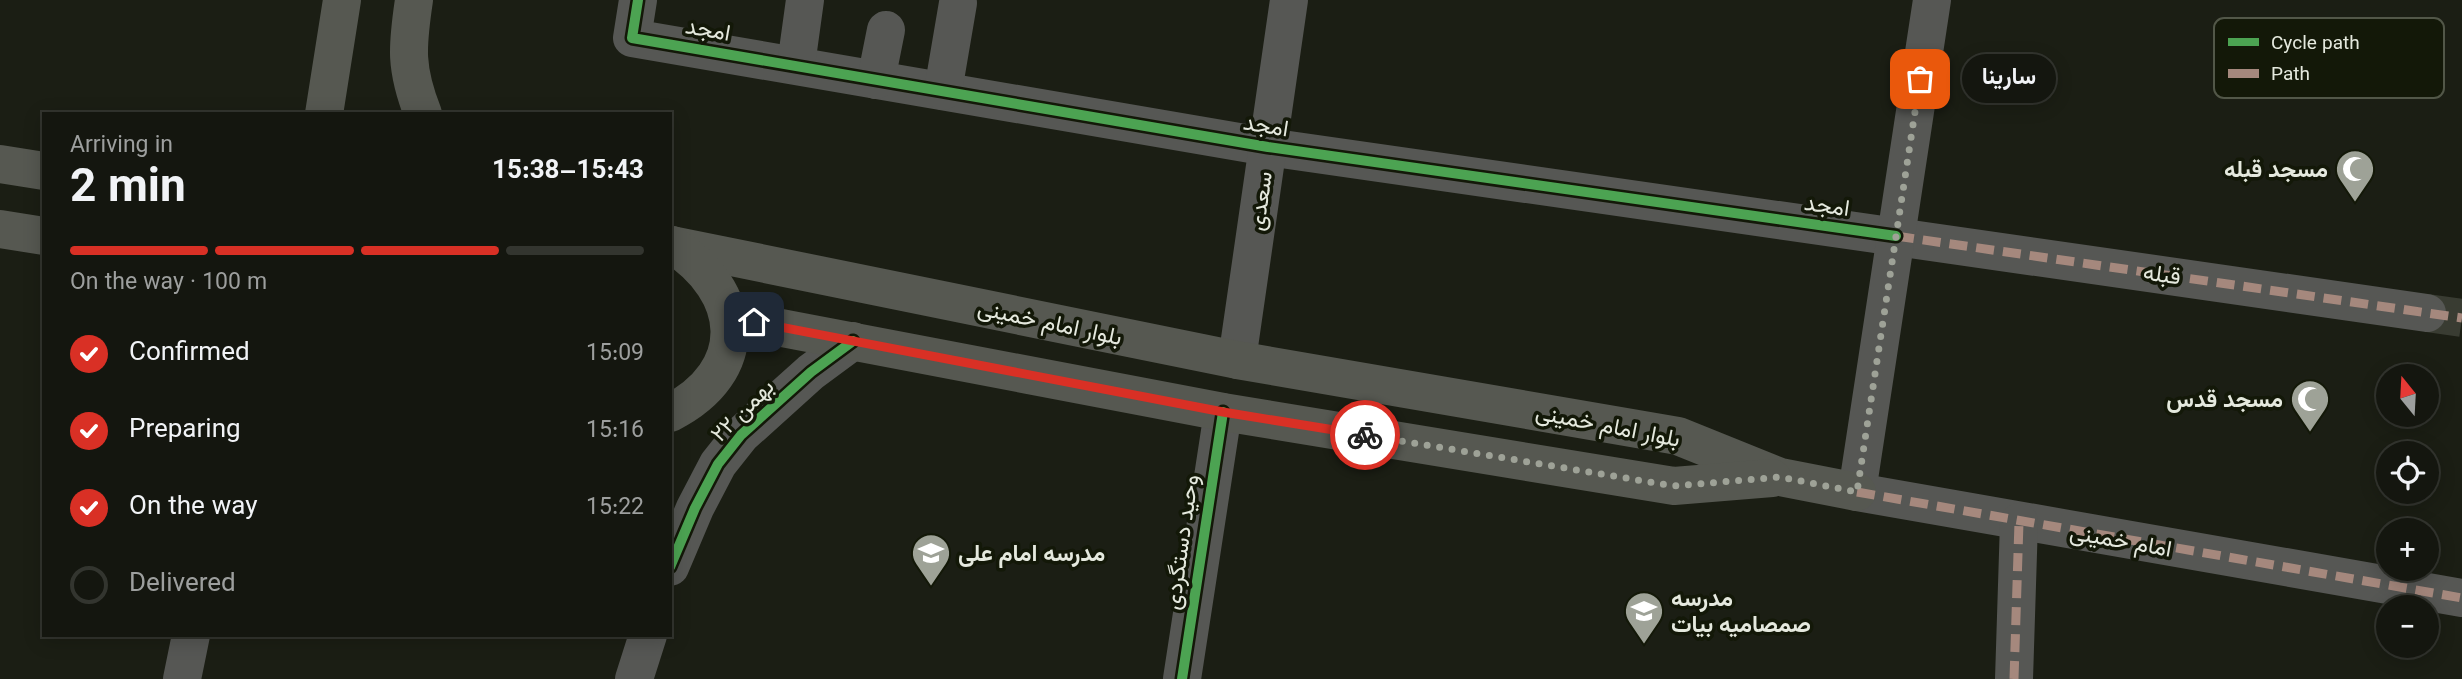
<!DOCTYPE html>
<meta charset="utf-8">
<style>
:root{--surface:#14160f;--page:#21231d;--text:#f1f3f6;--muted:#9d9f9e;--line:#33352f;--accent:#d93025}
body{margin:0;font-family:Georgia,Vazirmatn,serif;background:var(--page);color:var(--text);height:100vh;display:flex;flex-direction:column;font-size:26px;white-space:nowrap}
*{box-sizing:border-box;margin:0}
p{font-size:23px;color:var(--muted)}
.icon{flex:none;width:38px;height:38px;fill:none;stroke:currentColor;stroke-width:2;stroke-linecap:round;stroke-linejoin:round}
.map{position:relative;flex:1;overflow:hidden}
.panel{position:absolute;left:42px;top:112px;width:630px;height:525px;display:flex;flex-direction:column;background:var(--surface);border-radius:0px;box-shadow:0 4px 18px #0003,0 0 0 2px var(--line)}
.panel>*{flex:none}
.needle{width:46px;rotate:342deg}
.buttons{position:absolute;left:2376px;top:364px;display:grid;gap:14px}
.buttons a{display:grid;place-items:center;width:63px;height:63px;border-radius:50%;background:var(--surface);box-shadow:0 4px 18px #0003,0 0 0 2px var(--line);font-size:35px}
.pin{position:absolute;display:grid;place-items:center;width:60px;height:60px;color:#fff;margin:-30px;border-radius:14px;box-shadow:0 4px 10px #0006}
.courier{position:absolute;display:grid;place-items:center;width:70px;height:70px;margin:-35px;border:5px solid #d93025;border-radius:50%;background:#fff;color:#222;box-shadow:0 2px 9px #0007}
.bubble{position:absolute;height:49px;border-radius:24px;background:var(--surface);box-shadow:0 4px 18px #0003,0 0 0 2px var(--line);font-size:23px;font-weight:700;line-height:49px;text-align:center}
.summary em{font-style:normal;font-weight:700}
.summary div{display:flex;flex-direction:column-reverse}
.summary{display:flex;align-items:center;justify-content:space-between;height:119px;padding:0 28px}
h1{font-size:46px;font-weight:700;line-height:52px}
.bar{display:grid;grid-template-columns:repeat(4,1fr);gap:10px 7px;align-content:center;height:84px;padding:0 28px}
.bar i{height:9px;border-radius:5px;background:var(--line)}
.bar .active{background:var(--accent)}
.bar p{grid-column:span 4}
ol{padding:0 28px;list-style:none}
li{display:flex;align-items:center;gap:21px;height:77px}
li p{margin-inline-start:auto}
li .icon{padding:7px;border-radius:50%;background:var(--accent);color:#fff;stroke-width:4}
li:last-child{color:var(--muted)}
li i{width:38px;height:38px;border:4px solid var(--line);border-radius:50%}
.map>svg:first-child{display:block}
</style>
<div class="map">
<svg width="2462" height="679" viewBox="0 0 2462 679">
<rect width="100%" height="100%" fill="#1b1e14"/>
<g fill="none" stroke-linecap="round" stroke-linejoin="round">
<path stroke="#393c32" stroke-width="38" stroke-dasharray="38 19" stroke-linecap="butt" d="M2427,313L2462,318"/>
<g stroke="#565754" stroke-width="38">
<path d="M638,0L632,38L1268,147L2427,313"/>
<path d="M1932,0L1857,492L2462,598"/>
<path d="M796,65L805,0"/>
<path d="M876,80L886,30"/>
<path d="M943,91L958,3"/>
<path d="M1237,360L1289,0"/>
<path d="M670,567L695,508L718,464L741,435L811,372L853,341"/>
<path d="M182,679L191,635"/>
<path d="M634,679L648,635"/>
<path d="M1182,679L1223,412"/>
<path d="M2014,679L2019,522"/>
</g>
<g stroke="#565851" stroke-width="38">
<path d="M414,0C407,47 405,68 423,114"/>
<path d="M324,114L342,0"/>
<path d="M0,164L44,171"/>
<path d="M0,229L44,236"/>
<path d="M672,245L1237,360L1678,436L1780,477L1857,492"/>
<path d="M729,318L1223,412L1674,486L1772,478"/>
<path d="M670,413C752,371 746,292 672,245"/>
</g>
<g stroke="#a5887d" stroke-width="9" stroke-dasharray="18 9" stroke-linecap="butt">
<path d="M1896,236L2462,318"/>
<path d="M1857,492L2462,598"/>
<path d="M2014,679L2019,522"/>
</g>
<g stroke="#131808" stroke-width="15">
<g id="cycleway">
<path d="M638,0L632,38L1268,147L1896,236"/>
<path d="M670,567L695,508L718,464L741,435L811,372L853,341"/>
<path d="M1182,679L1223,412"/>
</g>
</g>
<use href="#cycleway" stroke="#4ca352" stroke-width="10"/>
</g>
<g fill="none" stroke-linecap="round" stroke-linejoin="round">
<path stroke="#9ea297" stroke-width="7" stroke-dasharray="0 12.6" d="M1365,435L1674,486L1780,477L1857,492L1920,79"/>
<path stroke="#d93025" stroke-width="9" d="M754,322L1223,412L1365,435"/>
</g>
<defs>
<g id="mosque-pin" transform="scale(2.0125)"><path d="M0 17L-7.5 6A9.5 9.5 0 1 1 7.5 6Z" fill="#9ea297" stroke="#131808"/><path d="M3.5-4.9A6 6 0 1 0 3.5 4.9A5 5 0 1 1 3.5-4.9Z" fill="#fff"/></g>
<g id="school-pin" transform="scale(2.0125)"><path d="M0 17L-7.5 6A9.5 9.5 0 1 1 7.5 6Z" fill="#9ea297" stroke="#131808"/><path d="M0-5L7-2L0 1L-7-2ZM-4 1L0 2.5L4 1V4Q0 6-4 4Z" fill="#fff"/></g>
</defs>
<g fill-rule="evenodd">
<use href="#mosque-pin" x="2355" y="169"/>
<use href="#mosque-pin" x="2310" y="399"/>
<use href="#school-pin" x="931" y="553"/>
<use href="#school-pin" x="1644" y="611"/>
</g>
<g text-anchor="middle" stroke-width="7" stroke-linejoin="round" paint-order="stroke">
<g font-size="23" fill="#e5e9de" stroke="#131808">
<text transform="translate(708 29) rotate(10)" y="8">امجد</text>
<text transform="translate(1266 125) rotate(9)" y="8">امجد</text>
<text transform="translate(1260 201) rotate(-82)" y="8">سعدی</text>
<text transform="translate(1827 205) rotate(8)" y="8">امجد</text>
<text transform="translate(2162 274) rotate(8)" y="8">قبله</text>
<text transform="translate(1050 322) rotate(12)" y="8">بلوار امام خمینی</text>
<text transform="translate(742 410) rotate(-45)" y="8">۲۲ بهمن</text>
<text transform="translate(1608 425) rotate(11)" y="8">بلوار امام خمینی</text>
<text transform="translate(2121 540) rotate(10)" y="8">امام خمینی</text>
<text transform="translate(1181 542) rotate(-82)" y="8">وحید دستگردی</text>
</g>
<g font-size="23" font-weight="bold" fill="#e5e9de" stroke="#131808" text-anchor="end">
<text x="2328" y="177">مسجد قبله</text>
<text x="2283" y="407">مسجد قدس</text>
<text x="958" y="561" text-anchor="start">مدرسه امام علی</text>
<text x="1671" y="606" text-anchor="start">مدرسه<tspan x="1671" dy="26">صمصامیه بیات</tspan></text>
</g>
</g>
<rect x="2214" y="18" width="230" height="80" rx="10" fill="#131808" stroke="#525748" stroke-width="2"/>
<rect x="2228" y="38" width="31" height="8" fill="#4ca352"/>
<rect x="2228" y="69" width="31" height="9" fill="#a5887d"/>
<g font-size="19" fill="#e5e9de">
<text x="2271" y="49">Cycle path</text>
<text x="2271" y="80">Path</text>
</g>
</svg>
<div class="buttons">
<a><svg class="needle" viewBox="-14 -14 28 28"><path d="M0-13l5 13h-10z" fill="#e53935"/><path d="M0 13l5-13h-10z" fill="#9d9f9e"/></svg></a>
<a><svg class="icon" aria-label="locate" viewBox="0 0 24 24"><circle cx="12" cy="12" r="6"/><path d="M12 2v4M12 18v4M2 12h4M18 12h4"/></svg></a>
<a>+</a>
<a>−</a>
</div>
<div class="pin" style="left:1920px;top:79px;background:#ea580c"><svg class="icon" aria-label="bag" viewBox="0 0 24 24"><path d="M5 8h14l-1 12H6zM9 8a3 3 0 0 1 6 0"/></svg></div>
<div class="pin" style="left:754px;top:322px;background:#1f2937"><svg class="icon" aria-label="home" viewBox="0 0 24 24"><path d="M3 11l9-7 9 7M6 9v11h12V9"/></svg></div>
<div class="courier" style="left:1365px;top:435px"><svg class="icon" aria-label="bike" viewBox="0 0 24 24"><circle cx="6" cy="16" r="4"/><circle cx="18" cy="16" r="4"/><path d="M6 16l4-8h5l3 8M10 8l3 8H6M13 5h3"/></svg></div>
<div class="bubble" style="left:1962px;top:54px;width:94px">سارینا</div>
<section class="panel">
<div class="summary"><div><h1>2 min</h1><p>Arriving in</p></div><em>15:38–15:43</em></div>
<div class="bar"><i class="active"></i><i class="active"></i><i class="active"></i><i></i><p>On the way · 100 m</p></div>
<ol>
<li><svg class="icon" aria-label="check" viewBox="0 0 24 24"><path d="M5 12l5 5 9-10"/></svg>Confirmed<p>15:09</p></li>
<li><svg class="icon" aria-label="check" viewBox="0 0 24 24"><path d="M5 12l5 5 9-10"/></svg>Preparing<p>15:16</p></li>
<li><svg class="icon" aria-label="check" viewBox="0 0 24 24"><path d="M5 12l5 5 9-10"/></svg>On the way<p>15:22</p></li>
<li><i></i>Delivered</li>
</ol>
</section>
</div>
